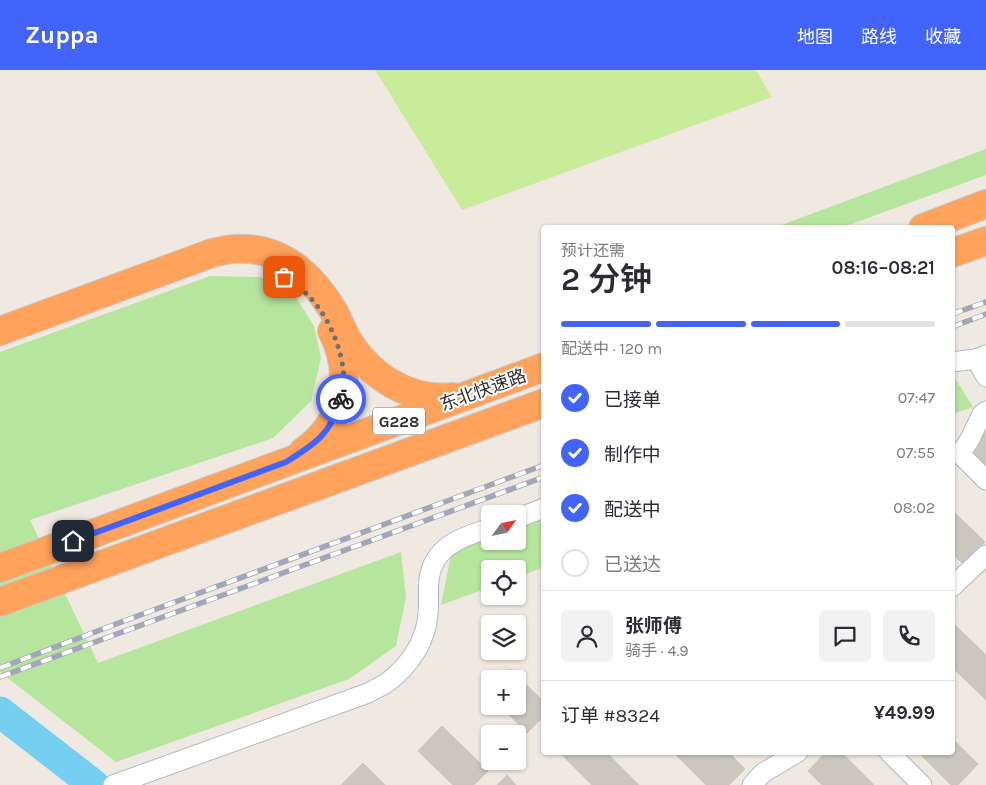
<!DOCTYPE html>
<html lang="zh">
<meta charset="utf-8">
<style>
:root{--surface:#fff;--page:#f2f2f3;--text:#2b2b33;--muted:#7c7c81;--line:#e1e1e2;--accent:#4264fb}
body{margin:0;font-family:Karla,"Noto Sans SC",sans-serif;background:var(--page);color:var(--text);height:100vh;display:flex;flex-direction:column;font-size:19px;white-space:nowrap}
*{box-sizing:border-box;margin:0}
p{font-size:16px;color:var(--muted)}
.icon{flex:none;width:28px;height:28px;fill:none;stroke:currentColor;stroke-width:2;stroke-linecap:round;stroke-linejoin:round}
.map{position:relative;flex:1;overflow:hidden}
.drawer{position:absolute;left:541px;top:155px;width:414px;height:530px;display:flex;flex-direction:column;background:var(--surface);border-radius:5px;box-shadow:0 1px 4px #0004}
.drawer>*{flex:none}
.needle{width:32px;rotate:57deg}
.controls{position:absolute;left:481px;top:435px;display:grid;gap:10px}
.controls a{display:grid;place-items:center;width:45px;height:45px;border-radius:5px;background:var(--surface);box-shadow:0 1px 4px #0004;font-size:25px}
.pin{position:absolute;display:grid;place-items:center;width:42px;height:42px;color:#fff;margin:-21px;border-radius:10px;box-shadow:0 2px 8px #0006}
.courier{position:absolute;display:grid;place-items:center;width:50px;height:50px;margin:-25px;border:4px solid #4264fb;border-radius:50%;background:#fff;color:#222;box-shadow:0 1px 6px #0007}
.overview em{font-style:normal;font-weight:600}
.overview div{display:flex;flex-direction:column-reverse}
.overview{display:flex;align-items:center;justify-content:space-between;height:85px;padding:0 20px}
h1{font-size:32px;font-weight:600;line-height:38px}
.bar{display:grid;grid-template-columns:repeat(4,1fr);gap:8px 5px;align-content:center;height:60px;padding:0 20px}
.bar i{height:6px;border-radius:4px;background:var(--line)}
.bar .selected{background:var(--accent)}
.bar p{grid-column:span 4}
.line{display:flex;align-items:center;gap:12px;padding:0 20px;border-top:1px solid var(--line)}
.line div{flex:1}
.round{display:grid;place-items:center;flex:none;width:52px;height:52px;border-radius:5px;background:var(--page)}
ol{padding:0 20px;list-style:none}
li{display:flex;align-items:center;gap:15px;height:55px}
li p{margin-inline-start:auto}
li .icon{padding:5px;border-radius:50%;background:var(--accent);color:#fff;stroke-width:4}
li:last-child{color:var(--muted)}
li i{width:28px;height:28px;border:2px solid var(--line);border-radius:50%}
header{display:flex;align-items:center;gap:30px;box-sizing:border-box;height:70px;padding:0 25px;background:var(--accent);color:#fff}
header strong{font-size:24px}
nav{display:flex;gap:28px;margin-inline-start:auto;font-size:18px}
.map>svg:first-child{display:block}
</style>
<header>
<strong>Zuppa</strong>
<nav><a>地图</a><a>路线</a><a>收藏</a></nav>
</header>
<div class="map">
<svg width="986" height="715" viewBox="0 0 986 715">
<rect width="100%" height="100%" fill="#efe9e1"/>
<g fill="#b6e59e">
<path d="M986,79V105L843,157H776Z"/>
<path d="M210,206L260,207L295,226L314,256L321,288L311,331L273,368L30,450L98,593L401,482L406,527L396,576L349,609L116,692L0,602V282Z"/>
<path d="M953,305L973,337L953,344H952Z"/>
<path d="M544,448V497L518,507V499H490V517L441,535L452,480L490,467V471H518V457Z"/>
</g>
<path fill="#c9ec9a" d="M375,0H756L772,27L462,140Z"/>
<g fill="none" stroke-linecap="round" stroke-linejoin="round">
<path stroke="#75cff0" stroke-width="31" d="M0,642L94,715"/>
</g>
<g fill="#cbc7bf" stroke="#cbc5ba">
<path d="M986,356V398L965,377Z"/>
<path d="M952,440L985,472L963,494L952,483Z"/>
<path d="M952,552L986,585V630L952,597Z"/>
<path d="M510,599L544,632V646L527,663L500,636H518V609H500Z"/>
<path d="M442,656L488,701L474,715H453L418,681Z"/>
<path d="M952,668L978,694L958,715H951L918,682H952Z"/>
<path d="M559,682H606L639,715H592Z"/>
<path d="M673,682H728L745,699L729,715H706Z"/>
<path d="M826,682H841L874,715H822L808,701Z"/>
<path d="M363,693L385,715H341Z"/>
<path d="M507,705L516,715H497Z"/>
</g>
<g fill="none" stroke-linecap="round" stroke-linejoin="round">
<g stroke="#b4b7c1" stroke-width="21">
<g id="minor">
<path d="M986,285L976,289L986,307"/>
<path d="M952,292L976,289"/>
<path d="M986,341L982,344L970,369L960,384L986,410"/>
<path d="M518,448L544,438"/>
<path d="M952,517L986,485"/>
<path d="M889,682L922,715"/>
<path d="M113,715L368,623C375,619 382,616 388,612C410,595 426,571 428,544C430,526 425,508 435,491C446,471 470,465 490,458"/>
<path d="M752,715L763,703L798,682"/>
</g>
</g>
<g stroke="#c9c9c9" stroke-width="30">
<g id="highway">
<path d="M923,158L986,134"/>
<path d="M952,183L986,171"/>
<path d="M0,261L212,183C219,182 227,179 234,179C280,176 310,203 332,239C338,248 341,258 346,267C368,305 408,332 453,327"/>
<path d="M303,382C344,353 355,306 332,261"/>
<path d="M0,498L544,297"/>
<path d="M0,532L544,333"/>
</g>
</g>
<use href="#minor" stroke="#fff" stroke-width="19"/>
<use href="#highway" stroke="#ffa35c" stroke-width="28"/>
<g stroke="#a3a6b8" stroke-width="5.5">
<g id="rail">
<path d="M952,244L986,232"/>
<path d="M952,257L986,244"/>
<path d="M0,598L124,551L544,395"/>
<path d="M0,607L544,407"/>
</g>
</g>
<use href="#rail" stroke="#fff" stroke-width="4" stroke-dasharray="11" stroke-linecap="butt"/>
</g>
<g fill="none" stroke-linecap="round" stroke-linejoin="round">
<path stroke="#726f6d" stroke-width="5" stroke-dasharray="0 9" d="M284,207C289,210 295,214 300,218C326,239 343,277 344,310C344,316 342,323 341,329"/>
<path stroke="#4264fb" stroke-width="6" d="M73,471L286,392C315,374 331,364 341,329"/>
</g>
<g text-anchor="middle" stroke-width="4" stroke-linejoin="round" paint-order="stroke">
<rect fill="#fff" stroke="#6d6d6d" stroke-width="1" x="373" y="337.5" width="52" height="27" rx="4"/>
<g font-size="16" font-weight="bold" fill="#2e2e2e">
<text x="399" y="357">G228</text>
</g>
<g font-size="18" fill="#2e2e2e" stroke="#fff">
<text transform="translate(483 320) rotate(-20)" y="6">东北快速路</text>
</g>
</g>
</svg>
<div class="controls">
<a><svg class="needle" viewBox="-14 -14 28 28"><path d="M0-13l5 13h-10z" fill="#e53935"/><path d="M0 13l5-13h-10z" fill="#7c7c81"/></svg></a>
<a><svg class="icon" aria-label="locate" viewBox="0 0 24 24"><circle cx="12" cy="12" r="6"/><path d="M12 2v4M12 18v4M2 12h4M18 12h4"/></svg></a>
<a><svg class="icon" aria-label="layers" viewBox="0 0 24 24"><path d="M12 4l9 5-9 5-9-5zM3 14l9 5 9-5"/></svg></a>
<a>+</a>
<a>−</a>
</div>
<div class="pin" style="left:284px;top:207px;background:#ea580c"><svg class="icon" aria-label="bag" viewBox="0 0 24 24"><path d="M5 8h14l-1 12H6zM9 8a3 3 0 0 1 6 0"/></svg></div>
<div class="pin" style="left:73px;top:471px;background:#1f2937"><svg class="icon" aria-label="home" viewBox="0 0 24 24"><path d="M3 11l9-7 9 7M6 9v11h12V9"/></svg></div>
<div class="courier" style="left:341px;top:329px"><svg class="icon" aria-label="bike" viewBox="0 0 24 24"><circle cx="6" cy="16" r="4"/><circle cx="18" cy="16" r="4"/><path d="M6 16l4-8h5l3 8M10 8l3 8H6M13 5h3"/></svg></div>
<section class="drawer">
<div class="overview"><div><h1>2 分钟</h1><p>预计还需</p></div><em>08:16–08:21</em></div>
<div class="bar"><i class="selected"></i><i class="selected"></i><i class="selected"></i><i></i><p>配送中 · 120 m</p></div>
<ol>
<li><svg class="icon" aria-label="check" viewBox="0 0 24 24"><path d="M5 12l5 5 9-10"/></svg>已接单<p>07:47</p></li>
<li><svg class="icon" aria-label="check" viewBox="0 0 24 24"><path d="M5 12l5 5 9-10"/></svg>制作中<p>07:55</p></li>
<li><svg class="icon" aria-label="check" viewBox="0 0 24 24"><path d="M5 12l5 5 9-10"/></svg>配送中<p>08:02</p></li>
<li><i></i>已送达</li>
</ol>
<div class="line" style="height:90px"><a class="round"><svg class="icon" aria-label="person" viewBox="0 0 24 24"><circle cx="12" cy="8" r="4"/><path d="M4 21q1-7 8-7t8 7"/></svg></a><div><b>张师傅</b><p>骑手 · 4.9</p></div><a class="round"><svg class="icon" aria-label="chat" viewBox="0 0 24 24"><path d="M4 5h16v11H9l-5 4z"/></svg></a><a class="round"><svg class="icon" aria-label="phone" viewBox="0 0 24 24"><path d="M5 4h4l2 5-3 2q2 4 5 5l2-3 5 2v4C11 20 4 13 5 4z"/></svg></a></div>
<div class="line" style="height:65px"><div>订单 #8324</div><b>¥49.99</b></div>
</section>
</div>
